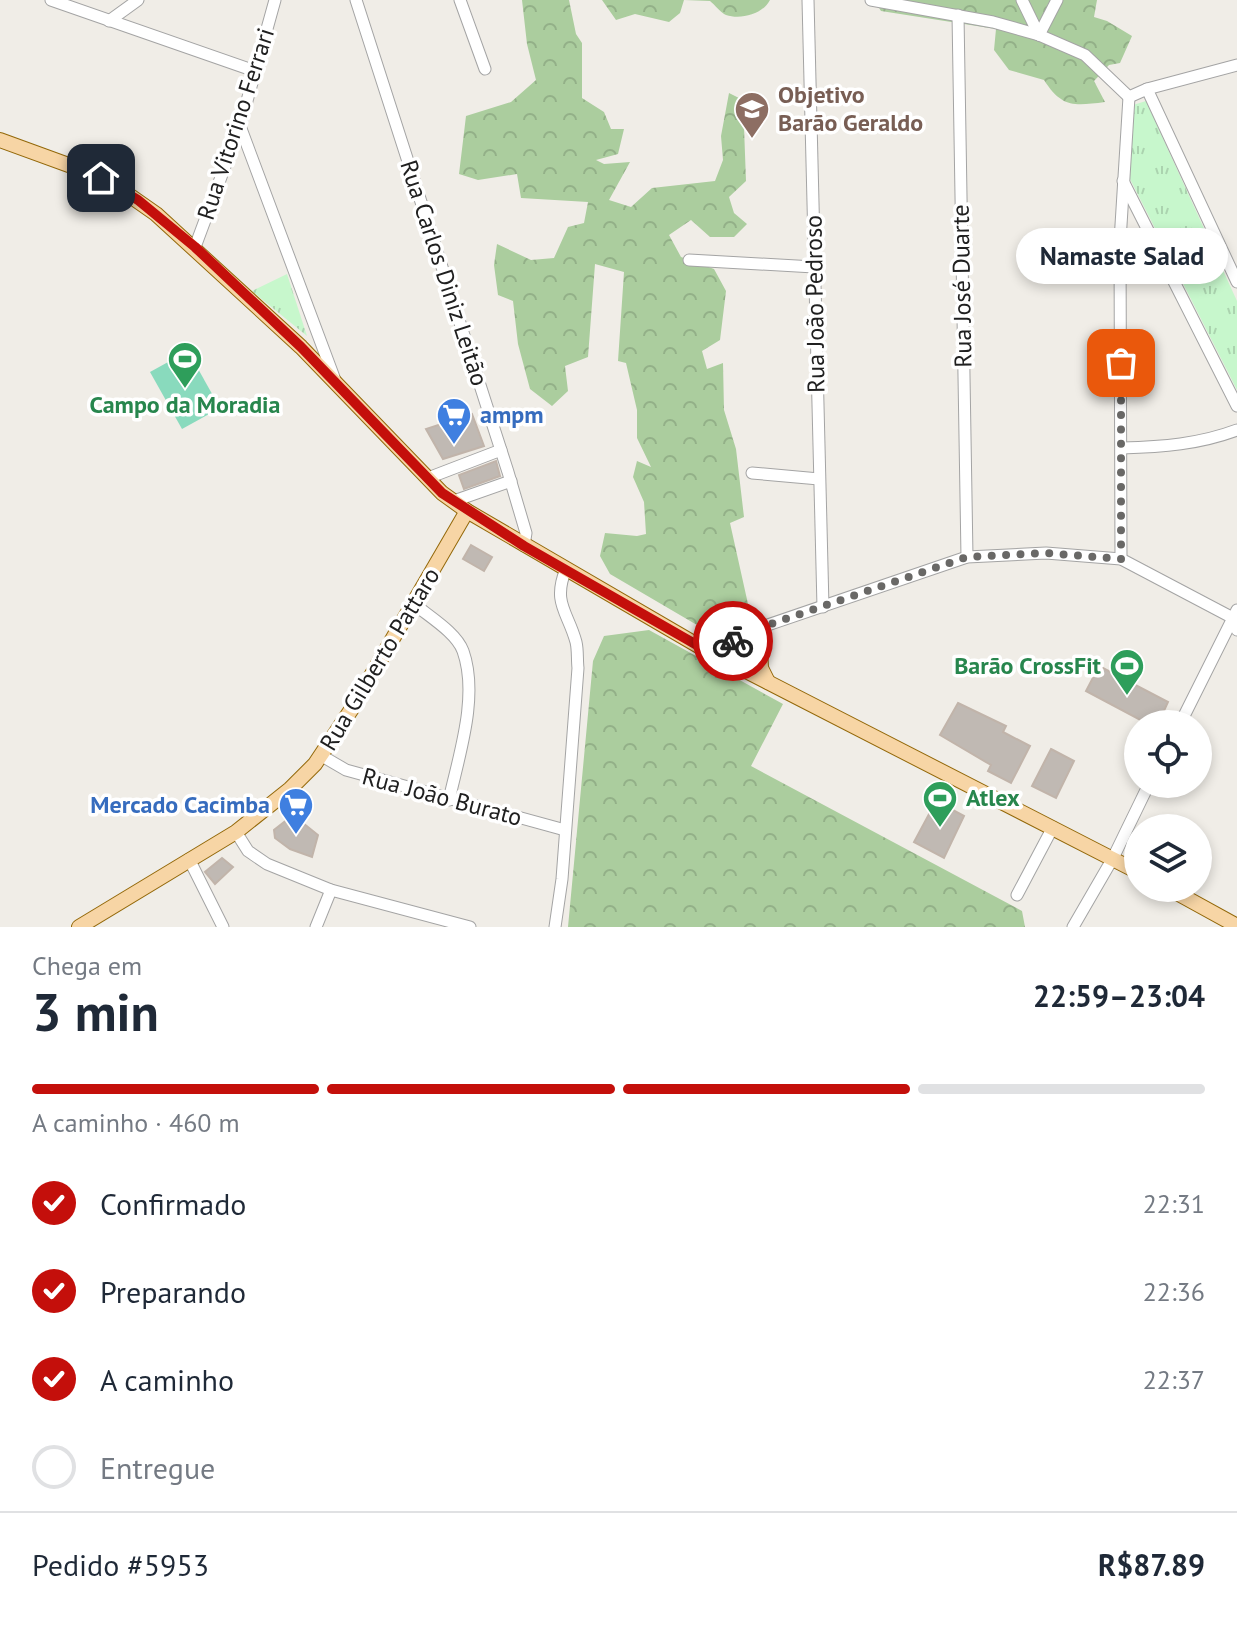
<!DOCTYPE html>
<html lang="pt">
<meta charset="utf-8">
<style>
:root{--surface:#fff;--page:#f6f6f7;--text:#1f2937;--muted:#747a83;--line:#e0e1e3;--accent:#c40f0b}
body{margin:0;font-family:"PT Sans",sans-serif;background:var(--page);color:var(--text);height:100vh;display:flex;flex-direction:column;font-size:30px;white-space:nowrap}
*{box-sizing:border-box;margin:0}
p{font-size:26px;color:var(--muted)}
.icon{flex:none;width:44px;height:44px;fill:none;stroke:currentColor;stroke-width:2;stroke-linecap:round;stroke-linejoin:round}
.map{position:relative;height:927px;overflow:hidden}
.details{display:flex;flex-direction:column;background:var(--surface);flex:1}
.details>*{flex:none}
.buttons{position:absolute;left:1124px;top:710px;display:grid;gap:16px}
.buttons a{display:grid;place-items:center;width:88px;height:88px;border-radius:50%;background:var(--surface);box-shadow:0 4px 12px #0003;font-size:40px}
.pin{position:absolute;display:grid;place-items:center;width:68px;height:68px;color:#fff;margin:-34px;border-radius:16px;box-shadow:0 4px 12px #0006}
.courier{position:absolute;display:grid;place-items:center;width:80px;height:80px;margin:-40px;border:6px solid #c40f0b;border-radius:50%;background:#fff;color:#222;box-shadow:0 2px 10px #0007}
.bubble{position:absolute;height:56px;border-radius:28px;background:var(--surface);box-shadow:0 4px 12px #0003;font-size:26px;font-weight:700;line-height:56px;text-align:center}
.summary em{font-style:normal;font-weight:700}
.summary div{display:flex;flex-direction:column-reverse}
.summary{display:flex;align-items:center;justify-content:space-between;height:136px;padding:0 32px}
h1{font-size:52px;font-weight:700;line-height:60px}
.bar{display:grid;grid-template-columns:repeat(4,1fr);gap:12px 8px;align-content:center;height:96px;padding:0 32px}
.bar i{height:10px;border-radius:6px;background:var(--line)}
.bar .selected{background:var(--accent)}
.bar p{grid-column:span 4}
.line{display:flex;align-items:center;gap:20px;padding:0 32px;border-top:2px solid var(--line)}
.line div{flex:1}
ol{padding:0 32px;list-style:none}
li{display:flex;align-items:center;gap:24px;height:88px}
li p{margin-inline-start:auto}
li .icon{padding:8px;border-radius:50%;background:var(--accent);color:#fff;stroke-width:4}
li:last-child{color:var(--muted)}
li i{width:44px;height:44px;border:4px solid var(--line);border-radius:50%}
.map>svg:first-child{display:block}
</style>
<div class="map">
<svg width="1237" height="927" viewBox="0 0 1237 927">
<defs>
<pattern id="forest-crowns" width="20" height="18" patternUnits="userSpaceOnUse" patternTransform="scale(2)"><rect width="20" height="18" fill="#abcd9e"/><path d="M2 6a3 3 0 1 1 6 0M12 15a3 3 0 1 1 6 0" fill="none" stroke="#93b088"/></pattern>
<pattern id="park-tufts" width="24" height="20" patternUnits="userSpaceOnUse" patternTransform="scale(2)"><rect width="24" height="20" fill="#c7f7cc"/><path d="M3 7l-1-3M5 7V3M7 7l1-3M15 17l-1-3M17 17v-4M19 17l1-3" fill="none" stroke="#abd3af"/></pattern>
</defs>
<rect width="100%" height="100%" fill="#f0ede7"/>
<g fill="url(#forest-crowns)">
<path d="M522,0H569L576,34L582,43V98L604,112L611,129H624L618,154L596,160L604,164L630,162L609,200L631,207L652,188L715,181L723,160L721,136L729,93L743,100L746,181L729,197L734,213L747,224L734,237H710L691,220L669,235L681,257L714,269L726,291L720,340L702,351L707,369L723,363L724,410L736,449L744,517L730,523L750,613L714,635L610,574L600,556L605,533L637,536L646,534L644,502L633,477L637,461L651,467L637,438V410L626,363L618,361L624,272L595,264L588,357L565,366L568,391L552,406L530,389L518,344L513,301L498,295L494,265L497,244L531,260L554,258L568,227L584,223L588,202L521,198L517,174L478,180L459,174L466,116L511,102L536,80L527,44Z"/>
<path d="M602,0H770C763,14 741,20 726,15C721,13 715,5 710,1L684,0L680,13L669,22L635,14L616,20Z"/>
<path d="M874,0H1097L1094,17L1107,21L1132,36L1120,63L1109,65L1094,81L1105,102C1074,106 1062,108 1044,80L1009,70L994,50L996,29L881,11Z"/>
<path d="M649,630L783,704L751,766L1022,911L1025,927H568L593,661L604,636Z"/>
</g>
<g fill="url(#park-tufts)">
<path d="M1146,101L1237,301V390L1130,179L1133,105Z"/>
<path d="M287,274L307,336L252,291Z"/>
</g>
<path fill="#89dabd" d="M188,351L220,408L182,429L150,372Z"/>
<g fill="#c0b9b3" stroke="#c1b4aa" stroke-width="2">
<path d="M472,414L484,446L443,459L426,429Z"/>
<path d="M496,461L500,476L464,489L459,475Z"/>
<path d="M471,545L492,557L484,571L463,559Z"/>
<path d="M1099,666L1168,702L1158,724H1148L1086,691Z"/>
<path d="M958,703L1006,726L1003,732L1030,746L1011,783L988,771L991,765L940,735Z"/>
<path d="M1051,749L1074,761L1056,798L1032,786Z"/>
<path d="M936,801L964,816L944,858L914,842Z"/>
<path d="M293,815L318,835L312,857L290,849L275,838L274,830Z"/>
<path d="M222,858L233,867L215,884L205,872Z"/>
</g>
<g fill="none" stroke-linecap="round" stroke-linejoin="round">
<g stroke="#a4a4a4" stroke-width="13">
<g id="minor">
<path d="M51,0L255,71"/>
<path d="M356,0L508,472L526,533L524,546"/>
<path d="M460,0L485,69"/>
<path d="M808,0L823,607"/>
<path d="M871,0L993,22L1039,35L1085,55L1129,97"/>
<path d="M1022,0L1039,35"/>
<path d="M958,15L967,557"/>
<path d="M109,21L138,0"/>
<path d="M1039,35L1057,0"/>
<path d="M1147,89L1237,282"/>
<path d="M1129,97L1147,89L1237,65"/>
<path d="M240,126L335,380"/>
<path d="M1123,181L1237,406"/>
<path d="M195,247L240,126L275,0"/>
<path d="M1120,249L1134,240H1154"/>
<path d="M689,260L814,267"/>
<path d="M1122,448C1162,447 1200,444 1237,430"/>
<path d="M752,473L819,479"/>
<path d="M428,478L501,450"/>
<path d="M454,501L511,481"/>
<path d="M1121,559L1120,241L1129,97"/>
<path d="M413,603C428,616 456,632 463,651C479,696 459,755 449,800"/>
<path d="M709,652L759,628L967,557L1046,553L1121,559L1233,618L1237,630"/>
<path d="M1180,724L1237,610"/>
<path d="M322,756L346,770L565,830"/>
<path d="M236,832L248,851L267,864L331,890L470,927"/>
<path d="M189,859L223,927"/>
<path d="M1017,895L1053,827"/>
<path d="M316,927L331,890"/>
<path d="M555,927L562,879L578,668C577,660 578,650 576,642C568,612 552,603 566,569"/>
<path d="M1073,927L1113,858L1149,784"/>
</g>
</g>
<g stroke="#936809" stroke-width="16">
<g id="major">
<path d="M0,140L85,171L116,186L156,214L301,347L442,493L467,511L709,652L1138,872"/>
<path d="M759,628L761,668L768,682"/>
<path d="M1168,888L1237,926"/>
<path d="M79,927L236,832L290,789L315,764L353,707L467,511"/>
</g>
</g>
<use href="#minor" stroke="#fff" stroke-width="11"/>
<use href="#major" stroke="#f7d5a5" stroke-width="14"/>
</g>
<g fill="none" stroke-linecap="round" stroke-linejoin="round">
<path stroke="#696866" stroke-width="8" stroke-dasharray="0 14.4" d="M733,641L759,628L967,557L1046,553L1121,559V363"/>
<path stroke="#c40f0b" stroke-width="10" d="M101,178L138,200L195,247L301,347L442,493L524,546L709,652L733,641"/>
</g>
<defs>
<g id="school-pin" transform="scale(1.8)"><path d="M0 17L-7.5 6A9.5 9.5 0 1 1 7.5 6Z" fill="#8d6e63" stroke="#fff"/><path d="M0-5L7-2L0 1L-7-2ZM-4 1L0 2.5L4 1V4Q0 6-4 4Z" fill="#fff"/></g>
<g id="stadium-pin" transform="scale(1.8)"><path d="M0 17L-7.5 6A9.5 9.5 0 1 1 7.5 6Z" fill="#2e9e5b" stroke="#fff"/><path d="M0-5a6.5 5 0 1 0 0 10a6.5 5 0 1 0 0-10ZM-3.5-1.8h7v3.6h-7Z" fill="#fff"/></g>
<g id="supermarket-pin" transform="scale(1.8)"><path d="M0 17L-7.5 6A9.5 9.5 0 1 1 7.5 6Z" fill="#3f7fe0" stroke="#fff"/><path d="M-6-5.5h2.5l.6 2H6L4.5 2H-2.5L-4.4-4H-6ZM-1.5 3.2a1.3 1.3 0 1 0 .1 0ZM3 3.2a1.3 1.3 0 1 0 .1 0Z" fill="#fff"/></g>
</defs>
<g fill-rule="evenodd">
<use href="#school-pin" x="752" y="109"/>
<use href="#stadium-pin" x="185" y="359"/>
<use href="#supermarket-pin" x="454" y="415"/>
<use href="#stadium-pin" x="1127" y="666"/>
<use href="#stadium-pin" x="940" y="798"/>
<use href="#supermarket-pin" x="296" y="805"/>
</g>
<g text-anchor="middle" stroke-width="7" stroke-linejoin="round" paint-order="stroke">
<g font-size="24" font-weight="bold" fill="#785e54" stroke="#fff" text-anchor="start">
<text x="778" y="103">Objetivo<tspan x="778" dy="28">Barão Geraldo</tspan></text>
</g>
<g font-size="24" fill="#202020" stroke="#fff">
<text transform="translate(236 124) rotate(-72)" y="8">Rua Vitorino Ferrari</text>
<text transform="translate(444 273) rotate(72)" y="8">Rua Carlos Diniz Leitão</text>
<text transform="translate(962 286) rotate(-91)" y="8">Rua José Duarte</text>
<text transform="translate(815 304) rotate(-91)" y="8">Rua João Pedroso</text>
<text transform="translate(380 659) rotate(-59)" y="8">Rua Gilberto Pattaro</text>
<text transform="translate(442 797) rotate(15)" y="8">Rua João Burato</text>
</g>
<g font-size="24" font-weight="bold" fill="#27864d" stroke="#fff">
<text x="185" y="413">Campo da Moradia</text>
<text x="1101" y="674" text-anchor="end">Barão CrossFit</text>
<text x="966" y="806" text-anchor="start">Atlex</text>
</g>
<g font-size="24" font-weight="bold" fill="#366cbe" stroke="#fff" text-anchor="start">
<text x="480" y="423">ampm</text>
<text x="270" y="813" text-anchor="end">Mercado Cacimba</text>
</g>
</g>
</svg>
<div class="buttons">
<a><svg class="icon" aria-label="locate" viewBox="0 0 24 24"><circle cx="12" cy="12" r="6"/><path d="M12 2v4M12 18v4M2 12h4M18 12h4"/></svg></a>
<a><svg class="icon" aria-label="layers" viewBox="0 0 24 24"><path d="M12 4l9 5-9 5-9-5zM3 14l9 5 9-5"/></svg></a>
</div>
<div class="pin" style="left:1121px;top:363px;background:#ea580c"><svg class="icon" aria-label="bag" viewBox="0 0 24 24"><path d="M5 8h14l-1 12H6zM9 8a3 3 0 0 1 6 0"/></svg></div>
<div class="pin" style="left:101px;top:178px;background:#1f2937"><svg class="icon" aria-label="home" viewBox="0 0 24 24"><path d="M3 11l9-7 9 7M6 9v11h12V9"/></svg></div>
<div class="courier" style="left:733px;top:641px"><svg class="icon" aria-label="bike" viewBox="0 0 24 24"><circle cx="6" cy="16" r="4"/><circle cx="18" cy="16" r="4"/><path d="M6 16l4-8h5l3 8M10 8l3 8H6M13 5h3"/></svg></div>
<div class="bubble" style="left:1016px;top:228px;width:212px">Namaste Salad</div>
</div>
<section class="details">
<div class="summary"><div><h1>3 min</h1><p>Chega em</p></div><em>22:59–23:04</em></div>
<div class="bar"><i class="selected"></i><i class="selected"></i><i class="selected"></i><i></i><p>A caminho · 460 m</p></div>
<ol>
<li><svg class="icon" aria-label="check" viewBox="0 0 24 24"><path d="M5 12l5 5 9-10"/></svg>Confirmado<p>22:31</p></li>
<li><svg class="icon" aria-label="check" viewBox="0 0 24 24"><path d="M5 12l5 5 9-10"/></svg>Preparando<p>22:36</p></li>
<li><svg class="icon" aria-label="check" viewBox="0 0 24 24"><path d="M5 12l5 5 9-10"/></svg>A caminho<p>22:37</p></li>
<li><i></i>Entregue</li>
</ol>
<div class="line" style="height:104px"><div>Pedido #5953</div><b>R$87.89</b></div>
</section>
